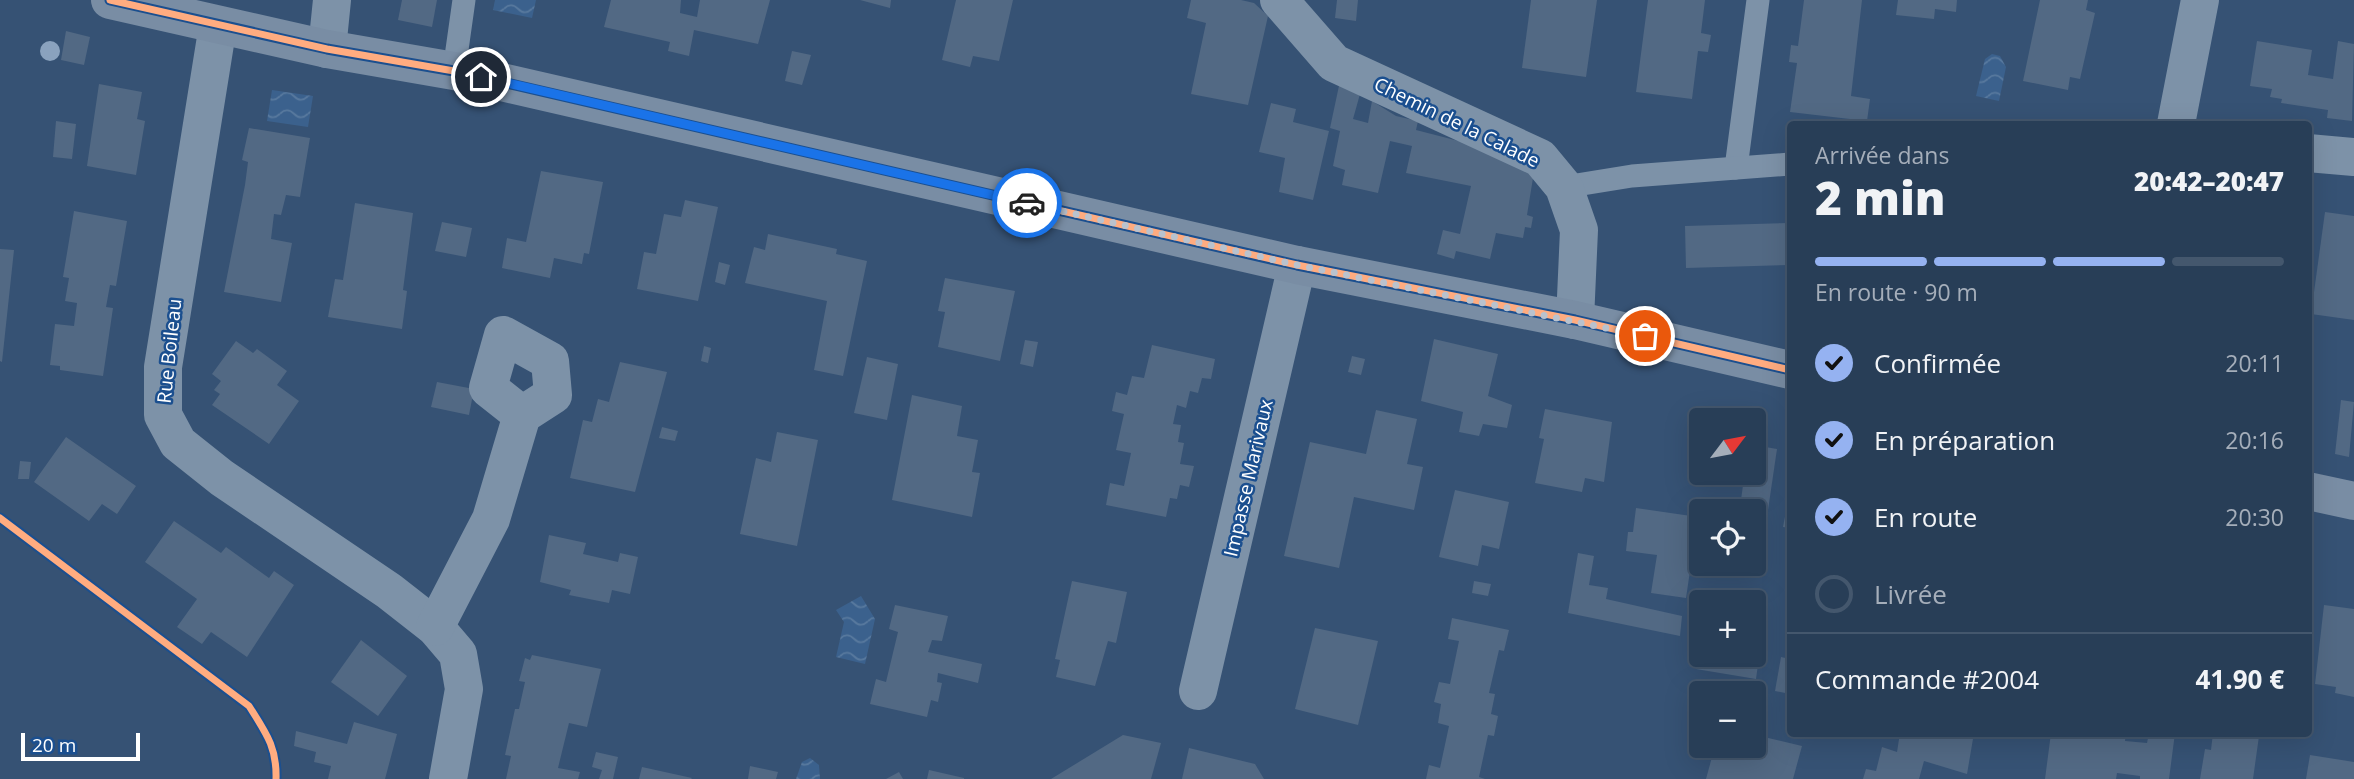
<!DOCTYPE html>
<html lang="fr">
<meta charset="utf-8">
<style>
:root{--surface:#283e57;--page:#30455d;--text:#f1f3f6;--muted:#a5aeba;--line:#44576d;--accent:#95b2f1}
body{margin:0;font-family:"Open Sans",sans-serif;background:var(--page);color:var(--text);height:100vh;display:flex;flex-direction:column;font-size:26px;white-space:nowrap}
*{box-sizing:border-box;margin:0}
p{font-size:23px;color:var(--muted)}
.icon{flex:none;width:38px;height:38px;fill:none;stroke:currentColor;stroke-width:2;stroke-linecap:round;stroke-linejoin:round}
.map{position:relative;flex:1;overflow:hidden}
.sheet{position:absolute;left:1787px;top:121px;width:525px;height:616px;display:flex;flex-direction:column;background:var(--surface);border-radius:7px;box-shadow:0 7px 28px #0002,0 0 0 2px var(--line)}
.sheet>*{flex:none}
.needle{width:46px;rotate:58deg}
.tools{position:absolute;left:1689px;top:408px;display:grid;gap:14px}
.tools a{display:grid;place-items:center;width:77px;height:77px;border-radius:7px;background:var(--surface);box-shadow:0 7px 28px #0002,0 0 0 2px var(--line);font-size:35px}
.scale{position:absolute;left:21px;bottom:18px;width:119px;box-sizing:border-box;padding-left:7px;border:4px solid #fff;border-top:0;font-size:19px;line-height:24px;white-space:nowrap;color:#fff;-webkit-text-stroke:5px #1b4f8f;paint-order:stroke}
.pin{position:absolute;display:grid;place-items:center;width:60px;height:60px;color:#fff;margin:-30px;border:4px solid #fff;border-radius:50%;box-shadow:0 2px 7px #0007}
.courier{position:absolute;display:grid;place-items:center;width:70px;height:70px;margin:-35px;border:5px solid #1a73e8;border-radius:50%;background:#fff;color:#222;box-shadow:0 2px 9px #0007}
.head em{font-style:normal;font-weight:800}
.head div{display:flex;flex-direction:column-reverse}
.head{display:flex;align-items:center;justify-content:space-between;height:119px;padding:0 28px}
h1{font-size:46px;font-weight:800;line-height:52px}
.bar{display:grid;grid-template-columns:repeat(4,1fr);gap:10px 7px;align-content:center;height:84px;padding:0 28px}
.bar i{height:9px;border-radius:5px;background:var(--line)}
.bar .active{background:var(--accent)}
.bar p{grid-column:span 4}
.line{display:flex;align-items:center;gap:18px;padding:0 28px;border-top:2px solid var(--line)}
.line div{flex:1}
ol{padding:0 28px;list-style:none}
li{display:flex;align-items:center;gap:21px;height:77px}
li p{margin-inline-start:auto}
li .icon{padding:7px;border-radius:50%;background:var(--accent);color:#111;stroke-width:4}
li:last-child{color:var(--muted)}
li i{width:38px;height:38px;border:4px solid var(--line);border-radius:50%}
.map>svg:first-child{display:block}
</style>
<div class="map">
<svg width="2354" height="779" viewBox="0 0 2354 779">
<defs>
<pattern id="water-waves" width="16" height="10" patternUnits="userSpaceOnUse" patternTransform="scale(1.75)"><rect width="16" height="10" fill="#3b618d"/><path d="M0 5q4-4 8 0t8 0" fill="none" stroke="#58799e"/></pattern>
</defs>
<rect width="100%" height="100%" fill="#365274"/>
<g fill="url(#water-waves)">
<path d="M495,0H536L532,18L493,10Z"/>
<path d="M1992,54L2000,56L2006,67L1999,101L1976,96L1985,59Z"/>
<path d="M272,90L313,96L308,127L267,121Z"/>
<path d="M861,596L875,619L865,664L836,657L844,622L836,610Z"/>
<path d="M810,758L819,765L820,779H796L802,762Z"/>
</g>
<g fill="#526984">
<path d="M402,0H437L432,27L398,20Z"/>
<path d="M611,0H681L680,13L697,17L700,0H770L758,44L694,30L689,56L668,51L670,42L604,27Z"/>
<path d="M860,0H891L890,8Z"/>
<path d="M956,0H1013L999,61L973,56L970,67L942,60Z"/>
<path d="M1191,0H1241L1254,3L1268,16L1248,105L1191,94L1206,23L1187,18Z"/>
<path d="M1337,0H1358L1356,21L1335,18Z"/>
<path d="M1531,0H1597L1586,77L1522,68Z"/>
<path d="M1648,0H1705L1701,33L1711,35L1708,52L1698,51L1692,99L1636,92Z"/>
<path d="M1804,0H1862L1851,96L1870,99L1867,121L1790,112L1797,63L1789,62L1791,45L1798,46Z"/>
<path d="M1898,0H1957L1956,12L1935,9L1934,19L1896,15Z"/>
<path d="M2040,0H2088L2086,10L2095,13L2080,79L2070,77L2068,90L2023,81Z"/>
<path d="M66,31L90,37L84,65L61,60Z"/>
<path d="M2257,41L2312,50L2308,75L2333,79L2338,41L2354,44L2352,121L2327,118L2328,110L2281,103L2282,99L2270,97L2272,89L2250,86Z"/>
<path d="M792,51L811,55L802,85L785,81Z"/>
<path d="M1340,81L1360,94L1353,119L1368,123L1372,101L1396,116L1418,121L1416,130L1521,157L1533,178L1527,215L1533,217L1531,228L1525,227L1523,238L1496,233L1490,259L1456,251L1454,259L1437,254L1443,230L1460,234L1471,186L1406,173L1412,146L1390,141L1378,193L1342,185L1345,170L1333,166L1340,131L1330,128Z"/>
<path d="M99,84L142,92L137,119L145,121L136,175L87,166Z"/>
<path d="M1271,103L1296,109L1293,122L1329,131L1313,200L1279,192L1285,158L1259,152Z"/>
<path d="M56,121L76,124L72,159L53,157Z"/>
<path d="M249,128L310,138L300,197L286,195L281,215L274,214L271,239L292,243L281,302L224,292L245,185L248,162L242,160Z"/>
<path d="M541,171L603,182L589,254L584,253L582,264L554,258L550,278L502,268L507,238L526,242Z"/>
<path d="M685,200L718,207L698,301L637,289L644,252L656,254L664,214L681,217Z"/>
<path d="M355,203L413,213L403,290L407,291L402,329L328,317L335,279L343,280Z"/>
<path d="M74,211L127,221L116,286L110,285L106,307L113,308L103,376L60,370V366L50,365L55,324L74,326L77,303L65,301L69,278L63,277Z"/>
<path d="M2325,212L2354,216V320L2311,314Z"/>
<path d="M442,222L472,228L466,257L435,251Z"/>
<path d="M1790,223V265L1686,268L1685,226Z"/>
<path d="M768,234L837,249L836,254L867,261L843,376L814,370L827,301L745,283L754,247L765,250Z"/>
<path d="M0,249L14,250L2,362L0,361Z"/>
<path d="M719,262L730,265L725,285L715,282Z"/>
<path d="M945,278L1015,291L1000,361L938,347L945,312L938,311Z"/>
<path d="M1434,339L1498,354L1488,396L1512,405L1507,428L1483,424L1479,436L1459,432L1463,412L1421,401Z"/>
<path d="M1025,340L1038,342L1033,367L1020,364Z"/>
<path d="M236,341L253,353L257,349L287,371L277,385L299,401L269,444L212,405L220,394L214,390L221,381L212,374Z"/>
<path d="M1152,345L1215,359L1211,379L1202,378L1198,393L1190,391L1186,408L1177,405L1173,424L1181,425L1178,442L1184,443L1180,464L1194,466L1189,487L1180,485L1177,499L1170,498L1166,517L1106,505L1110,483L1124,486L1131,453L1116,450L1124,414L1112,411L1116,392L1127,395L1132,376L1144,378Z"/>
<path d="M704,346L711,348L708,363L701,361Z"/>
<path d="M1352,356L1365,359L1361,375L1348,372Z"/>
<path d="M867,357L898,364L887,420L854,413Z"/>
<path d="M620,362L667,372L635,492L570,478L583,420L592,422L598,399L609,402Z"/>
<path d="M437,382L474,389L469,415L431,407Z"/>
<path d="M912,395L962,406L957,436L978,440L972,472L980,473L972,517L892,500Z"/>
<path d="M2341,400L2354,402L2349,457L2335,454Z"/>
<path d="M1545,409L1612,422L1604,482L1585,478L1582,492L1535,483L1544,439L1539,438Z"/>
<path d="M1376,410L1417,419L1407,464L1423,467L1414,510L1354,497L1339,568L1284,556L1310,442L1366,454Z"/>
<path d="M662,427L678,431L675,441L659,438Z"/>
<path d="M777,432L818,440L797,546L740,534L756,458L771,462Z"/>
<path d="M66,437L136,486L117,514L102,504L89,521L34,482Z"/>
<path d="M1754,445L1777,449L1768,510L1740,507L1744,478L1723,475L1724,472H1754Z"/>
<path d="M20,461L31,462L29,479H18Z"/>
<path d="M1455,490L1509,502L1499,549L1482,545L1478,566L1439,557Z"/>
<path d="M1789,496H1790V528L1783,527Z"/>
<path d="M1636,508L1698,517L1686,598L1651,593L1657,555L1626,551L1628,532H1633Z"/>
<path d="M174,521L221,553L226,547L269,578L274,571L294,585L247,657L211,632L202,644L177,627L197,599L145,562Z"/>
<path d="M549,535L586,543L583,554L618,562L620,553L638,557L630,594L612,590L609,603L569,595L571,590L540,582Z"/>
<path d="M1578,553L1594,556L1589,585L1608,588L1606,599L1682,616L1680,636L1568,613Z"/>
<path d="M1072,581L1127,592L1116,643L1108,641L1095,686L1056,677L1060,660L1055,659Z"/>
<path d="M1474,581L1491,584L1488,596L1472,593Z"/>
<path d="M895,605L948,616L942,641L932,640L928,652L982,664L978,683L938,673L937,682L942,683L938,702L931,700L927,717L870,704L876,679L886,682L898,632L889,629Z"/>
<path d="M2324,605L2354,609V697L2335,693L2336,687L2315,684Z"/>
<path d="M1452,618L1509,630L1504,651L1499,650L1489,693L1495,694L1491,714L1498,716L1494,736L1488,735L1479,777L1485,779H1426L1429,765L1440,768L1449,726L1438,723L1441,704L1434,702L1439,682L1450,684L1459,641L1448,639Z"/>
<path d="M1754,621L1764,622L1756,679L1696,669L1699,638L1701,654H1754Z"/>
<path d="M1315,628L1378,641L1358,725L1295,709Z"/>
<path d="M361,640L407,676L378,716L331,682Z"/>
<path d="M532,655L601,669L587,727L569,723L558,768L580,772L578,779H506L511,756L505,755L515,709H519L525,682L519,681L525,658L530,660Z"/>
<path d="M1781,657L1790,659V694L1775,691Z"/>
<path d="M354,722L397,734L385,779H328L331,766L314,762L316,752L294,746L296,731L347,744Z"/>
<path d="M1900,733H1974L1967,774L1924,761L1919,779H1863L1866,769L1876,771L1882,747L1897,752Z"/>
<path d="M2051,733H2126L2125,741L2147,743L2149,733H2175L2169,779H2140V776L2117,773L2116,779H2045Z"/>
<path d="M2213,733L2259,736L2253,779H2200L2205,749L2211,750Z"/>
<path d="M1123,735L1161,743L1151,779H1051Z"/>
<path d="M1764,737L1802,746L1793,779H1706L1715,746H1737L1760,751Z"/>
<path d="M1189,748L1255,764L1264,779H1182Z"/>
<path d="M596,752L618,757L613,779H599L602,770L592,767Z"/>
<path d="M2310,755L2354,762V779H2306Z"/>
<path d="M750,766L778,772L776,779H748Z"/>
<path d="M642,767L692,778L691,779H639Z"/>
<path d="M929,770L964,778V779H927Z"/>
<path d="M899,772L903,779H886Z"/>
</g>
<g fill="none" stroke-linecap="round" stroke-linejoin="round">
<g stroke="#7d92a8" stroke-width="23">
<path d="M454,71L464,0"/>
<path d="M1736,168L1758,0"/>
<path d="M1564,187L1632,176L1790,164"/>
</g>
<g stroke="#7d92a8" stroke-width="38">
<path d="M1279,0L1334,63L1540,158L1564,187L1579,230L1575,320"/>
<path d="M218,25L163,367V415L178,443L222,478L389,591L435,627L458,654L464,689L448,779"/>
<path d="M327,49L332,0"/>
<path d="M2176,124L2200,0"/>
<path d="M2308,153L2354,157"/>
<path d="M435,627L491,519L522,415L553,395L550,361L503,335L488,388L522,415"/>
<path d="M1198,691L1297,265"/>
</g>
<g stroke="#798da4" stroke-width="38">
<path d="M110,0L327,49L454,71L1297,265L1575,320L1790,370"/>
<path d="M2308,491L2354,501"/>
</g>
<g stroke="#1b4f8f" stroke-width="11">
<g id="cycleway">
<path d="M110,0L327,49L454,71L1297,265L1575,320L1790,370"/>
<path d="M0,518L249,706C266,733 277,747 276,779"/>
</g>
</g>
<use href="#cycleway" stroke="#ffac80" stroke-width="7"/>
</g>
<circle fill="#8aa2be" cx="50" cy="51" r="10"/>
<g fill="none" stroke-linecap="round" stroke-linejoin="round">
<path stroke="#b9c2ce" stroke-width="7" stroke-dasharray="0 12.6" d="M1027,203L1297,265L1645,336"/>
<path stroke="#1a73e8" stroke-width="9" d="M481,77L1027,203"/>
</g>
<g text-anchor="middle" stroke-width="5" stroke-linejoin="round" paint-order="stroke">
<g font-size="19" fill="#fff" stroke="#1b4f8f">
<text transform="translate(1457 122) rotate(26)" y="7">Chemin de la Calade</text>
<text transform="translate(169 351) rotate(-84)" y="7">Rue Boileau</text>
<text transform="translate(1248 478) rotate(-77)" y="7">Impasse Marivaux</text>
</g>
</g>
</svg>
<div class="tools">
<a><svg class="needle" viewBox="-14 -14 28 28"><path d="M0-13l5 13h-10z" fill="#e53935"/><path d="M0 13l5-13h-10z" fill="#a5aeba"/></svg></a>
<a><svg class="icon" aria-label="locate" viewBox="0 0 24 24"><circle cx="12" cy="12" r="6"/><path d="M12 2v4M12 18v4M2 12h4M18 12h4"/></svg></a>
<a>+</a>
<a>−</a>
</div>
<div class="scale">20 m</div>
<div class="pin" style="left:1645px;top:336px;background:#ea580c"><svg class="icon" aria-label="bag" viewBox="0 0 24 24"><path d="M5 8h14l-1 12H6zM9 8a3 3 0 0 1 6 0"/></svg></div>
<div class="pin" style="left:481px;top:77px;background:#1f2937"><svg class="icon" aria-label="home" viewBox="0 0 24 24"><path d="M3 11l9-7 9 7M6 9v11h12V9"/></svg></div>
<div class="courier" style="left:1027px;top:203px"><svg class="icon" aria-label="car" viewBox="0 0 24 24"><path d="M5 17H2v-5l4-1 3-4h7l3 4 3 1v5h-3M9 17h6M6 11h13"/><circle cx="7" cy="17" r="2"/><circle cx="17" cy="17" r="2"/></svg></div>
<section class="sheet">
<div class="head"><div><h1>2 min</h1><p>Arrivée dans</p></div><em>20:42–20:47</em></div>
<div class="bar"><i class="active"></i><i class="active"></i><i class="active"></i><i></i><p>En route · 90 m</p></div>
<ol>
<li><svg class="icon" aria-label="check" viewBox="0 0 24 24"><path d="M5 12l5 5 9-10"/></svg>Confirmée<p>20:11</p></li>
<li><svg class="icon" aria-label="check" viewBox="0 0 24 24"><path d="M5 12l5 5 9-10"/></svg>En préparation<p>20:16</p></li>
<li><svg class="icon" aria-label="check" viewBox="0 0 24 24"><path d="M5 12l5 5 9-10"/></svg>En route<p>20:30</p></li>
<li><i></i>Livrée</li>
</ol>
<div class="line" style="height:91px"><div>Commande #2004</div><b>41.90 €</b></div>
</section>
</div>
